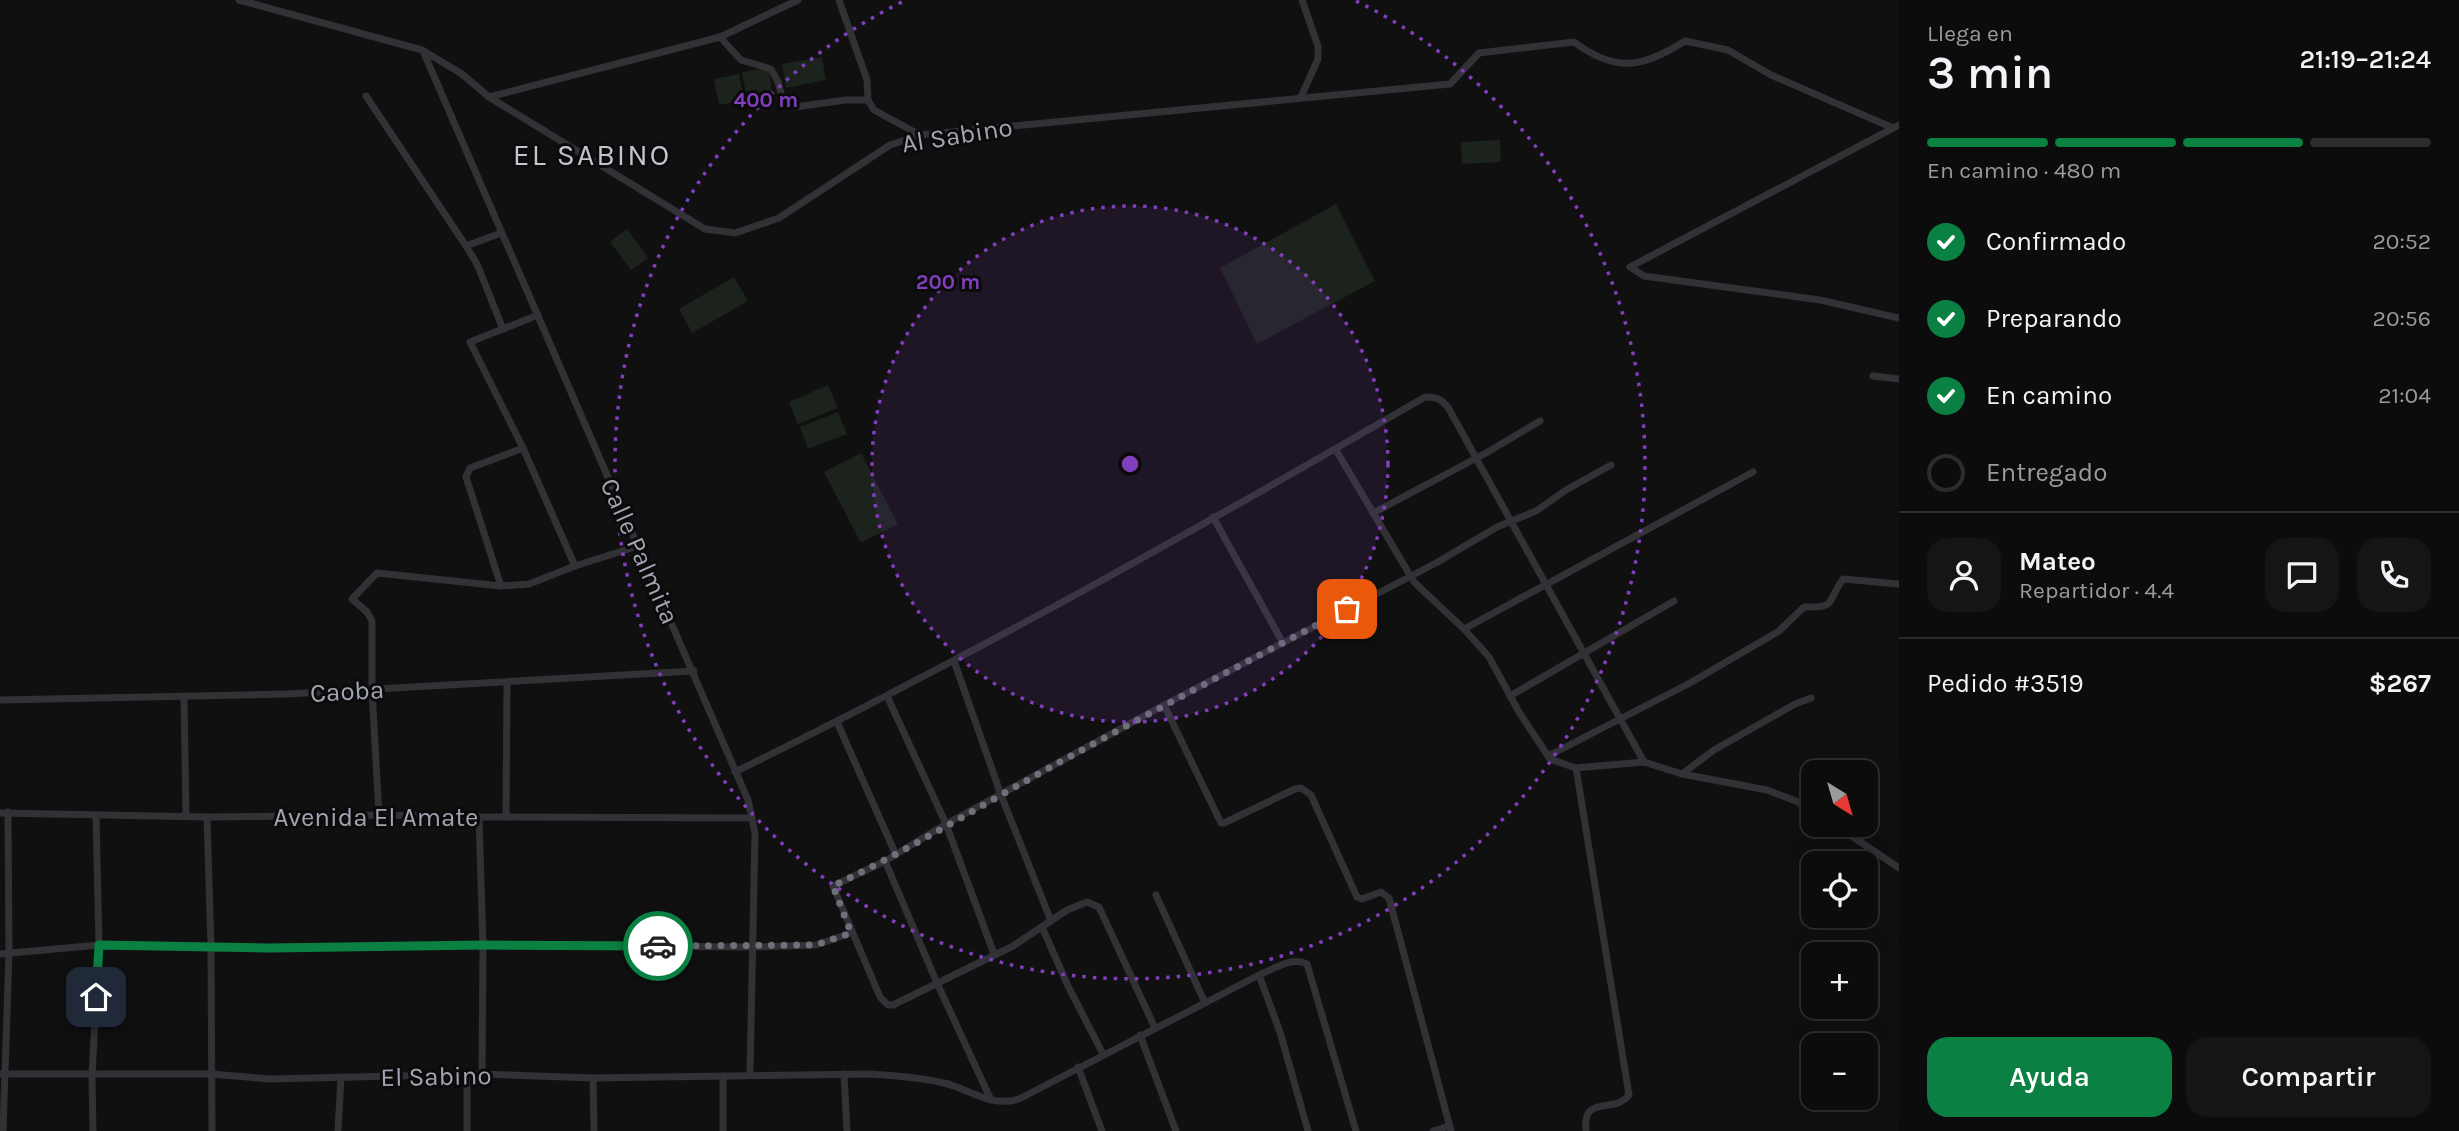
<!DOCTYPE html>
<html lang="es">
<meta charset="utf-8">
<style>
:root{--surface:#0c0c0d;--page:#151516;--text:#f1f3f6;--muted:#9a9b9d;--line:#2c2c2e;--accent:#0b8043}
body{margin:0;font-family:Karla,sans-serif;background:var(--page);color:var(--text);height:100vh;display:flex;flex-direction:column;font-size:26px;white-space:nowrap}
*{box-sizing:border-box;margin:0}
p{font-size:23px;color:var(--muted)}
.icon{flex:none;width:38px;height:38px;fill:none;stroke:currentColor;stroke-width:2;stroke-linecap:round;stroke-linejoin:round}
.map{position:relative;flex:1;overflow:hidden}
.panel{display:flex;flex-direction:column;background:var(--surface);width:560px}
.panel>*{flex:none}
.needle{width:46px;rotate:143deg}
.buttons{position:absolute;left:1801px;top:760px;display:grid;gap:14px}
.buttons a{display:grid;place-items:center;width:77px;height:77px;border-radius:14px;background:var(--surface);box-shadow:0 7px 28px #0002,0 0 0 2px var(--line);font-size:35px}
.pin{position:absolute;display:grid;place-items:center;width:60px;height:60px;color:#fff;margin:-30px;border-radius:14px;box-shadow:0 4px 10px #0006}
.courier{position:absolute;display:grid;place-items:center;width:70px;height:70px;margin:-35px;border:5px solid #0b8043;border-radius:50%;background:#fff;color:#222;box-shadow:0 2px 9px #0007}
.overview em{font-style:normal;font-weight:600}
.overview div{display:flex;flex-direction:column-reverse}
.overview{display:flex;align-items:center;justify-content:space-between;height:119px;padding:0 28px}
h1{font-size:46px;font-weight:600;line-height:52px}
.bar{display:grid;grid-template-columns:repeat(4,1fr);gap:10px 7px;align-content:center;height:84px;padding:0 28px}
.bar i{height:9px;border-radius:5px;background:var(--line)}
.bar .selected{background:var(--accent)}
.bar p{grid-column:span 4}
.line{display:flex;align-items:center;gap:18px;padding:0 28px;border-top:2px solid var(--line)}
.line div{flex:1}
.round{display:grid;place-items:center;flex:none;width:74px;height:74px;border-radius:21px;background:var(--page)}
ol{padding:0 28px;list-style:none}
li{display:flex;align-items:center;gap:21px;height:77px}
li p{margin-inline-start:auto}
li .icon{padding:7px;border-radius:50%;background:var(--accent);color:#fff;stroke-width:4}
li:last-child{color:var(--muted)}
li i{width:38px;height:38px;border:4px solid var(--line);border-radius:50%}
.action{display:flex;gap:14px;margin-top:auto;padding:14px 28px}
.action a{flex:1;height:80px;border-radius:21px;background:var(--accent);color:#fff;font-size:28px;font-weight:600;line-height:80px;text-align:center}
.action a+a{background:var(--page);color:var(--text)}
main{display:flex;flex:1;min-height:0}
.map>svg:first-child{display:block}
</style>
<main>
<div class="map">
<svg width="1899" height="1131" viewBox="0 0 1899 1131">
<rect width="100%" height="100%" fill="#101011"/>
<g fill="#1c231d">
<path d="M822,57L826,80L786,88L782,64Z"/>
<path d="M768,68L773,95L747,99L742,72Z"/>
<path d="M739,74L744,100L719,105L714,79Z"/>
<path d="M1500,140L1501,162L1462,164L1461,142Z"/>
<path d="M1336,204L1375,281L1257,344L1220,268Z"/>
<path d="M627,229L648,258L631,270L610,242Z"/>
<path d="M734,277L748,301L692,333L679,309Z"/>
<path d="M828,385L838,408L798,424L789,402Z"/>
<path d="M838,412L847,434L808,449L800,427Z"/>
<path d="M861,453L898,524L861,543L824,472Z"/>
</g>
<g fill="none" stroke-linecap="round" stroke-linejoin="round">
<g stroke="#313136" stroke-width="7">
<path d="M239,0L422,50L462,74L489,97L705,229L735,233L779,218L890,145L920,135L1450,84L1479,53L1574,42C1616,73 1643,68 1685,41L1728,50L1771,75L1893,128"/>
<path d="M839,0L867,80L868,100L874,110L920,135"/>
<path d="M720,37L741,60L771,69L778,82L783,100L795,107L846,100H868"/>
<path d="M423,51L748,800L755,833L750,1074"/>
<path d="M366,96L466,246L501,233"/>
<path d="M489,97L720,37L798,0"/>
<path d="M1301,97L1318,59V46L1302,0"/>
<path d="M1899,125L1630,267L1644,276L1820,300L1899,318"/>
<path d="M466,246L477,264L503,329"/>
<path d="M538,315L470,342L523,448L575,566"/>
<path d="M1873,376L1899,379"/>
<path d="M1336,450L1414,582L1464,629L1489,657L1519,712L1550,759L1576,768L1644,762L1682,774L1767,790L1796,801L1813,811"/>
<path d="M1373,513L1486,453L1540,421"/>
<path d="M1213,517L1283,643"/>
<path d="M501,586L466,477L470,468L523,448"/>
<path d="M1464,629L1753,472"/>
<path d="M954,661L1001,795L1051,921"/>
<path d="M887,696L946,824L994,954"/>
<path d="M1510,696L1674,601"/>
<path d="M184,697L186,816"/>
<path d="M0,700L287,694L694,671"/>
<path d="M1164,705L1221,823H1224L1295,789L1301,788L1311,795L1357,897L1362,899L1381,892L1389,898L1451,1131"/>
<path d="M837,722L896,855"/>
<path d="M1548,756L1690,683L1779,631L1804,607C1837,608 1826,603 1843,579L1899,584"/>
<path d="M1576,768L1629,1095C1614,1115 1582,1093 1586,1131"/>
<path d="M735,772C970,657 1199,528 1425,397C1437,397 1442,399 1449,409L1644,762"/>
<path d="M1682,774L1714,750L1795,704L1811,698"/>
<path d="M0,813L207,817L379,815L479,817L752,818"/>
<path d="M379,815L372,690V621L367,612L352,599L377,573L501,586L529,584L575,566L638,546"/>
<path d="M207,817L211,946L212,1131"/>
<path d="M479,817L483,945L482,1074"/>
<path d="M506,817L507,683"/>
<path d="M1834,824L1899,868"/>
<path d="M885,861L937,983L991,1100"/>
<path d="M1156,895L1205,1003"/>
<path d="M1042,927L1068,986L1103,1054"/>
<path d="M0,954L99,945L270,948L483,945L752,947L816,945L851,933"/>
<path d="M1259,975L1280,1032L1308,1131"/>
<path d="M1155,1028L1099,907L1087,902L1067,910L1013,946L893,1005H888L880,997L833,886L885,861L946,824L1164,705L1436,563L1497,527L1536,511L1566,490L1611,465"/>
<path d="M1140,1035L1176,1131"/>
<path d="M1078,1067L1102,1131"/>
<path d="M0,1074H211L270,1079L482,1074L593,1078L872,1074C896,1076 920,1077 944,1083C970,1089 991,1108 1019,1099L1259,975C1274,969 1292,956 1307,964L1356,1131"/>
<path d="M844,1074L847,1131"/>
<path d="M723,1076V1131"/>
<path d="M593,1078L594,1131"/>
<path d="M3,1131L9,953L8,812"/>
<path d="M93,1131L92,1076L99,945L96,816"/>
<path d="M338,1131L341,1077"/>
<path d="M467,1131V1074"/>
<path d="M1433,1131L1449,1126"/>
</g>
</g>
<g fill="none" stroke-linecap="round" stroke-linejoin="round">
<path stroke="#6e7179" stroke-width="7" stroke-dasharray="0 12.6" d="M658,946L816,945L851,933L833,886C906,851 976,809 1047,769C1146,715 1246,662 1347,609"/>
<path stroke="#0b8043" stroke-width="9" d="M96,997L99,945L270,948L483,945L658,946"/>
</g>
<circle cx="1130" cy="464" r="258" fill="#813ebd" fill-opacity=".12"/>
<g fill="none" stroke="#813ebd" stroke-width="3.5" stroke-dasharray="3.5 7">
<circle cx="1130" cy="464" r="258"/>
<path d="M1356 1A515 515 0 1 1 904 1"/>
</g>
<g text-anchor="middle" stroke-width="6" stroke-linejoin="round" paint-order="stroke">
<g font-size="26" fill="#a1a5b1" stroke="#0b0b0c">
<text transform="translate(957 135) rotate(-9)" y="9">Al Sabino</text>
<text transform="translate(640 551) rotate(66)" y="9">Calle Palmita</text>
<text transform="translate(347 691) rotate(-3)" y="9">Caoba</text>
<text x="376" y="826">Avenida El Amate</text>
<text transform="translate(436 1076) rotate(-1)" y="9">El Sabino</text>
</g>
<g font-size="30" letter-spacing="2" fill="#c2c4ce" stroke="#0b0b0c">
<text x="592" y="165">EL SABINO</text>
</g>
</g>
<circle cx="1130" cy="464" r="10" fill="#813ebd" stroke="#0b0b0c" stroke-width="3.5"/>
<g font-size="21" text-anchor="middle" font-weight="bold" fill="#813ebd" stroke="#0b0b0c" stroke-width="6" stroke-linejoin="round" paint-order="stroke">
<text x="766" y="107">400 m</text>
<text x="948" y="289">200 m</text>
</g>
</svg>
<div class="buttons">
<a><svg class="needle" viewBox="-14 -14 28 28"><path d="M0-13l5 13h-10z" fill="#e53935"/><path d="M0 13l5-13h-10z" fill="#9a9b9d"/></svg></a>
<a><svg class="icon" aria-label="locate" viewBox="0 0 24 24"><circle cx="12" cy="12" r="6"/><path d="M12 2v4M12 18v4M2 12h4M18 12h4"/></svg></a>
<a>+</a>
<a>−</a>
</div>
<div class="pin" style="left:1347px;top:609px;background:#ea580c"><svg class="icon" aria-label="bag" viewBox="0 0 24 24"><path d="M5 8h14l-1 12H6zM9 8a3 3 0 0 1 6 0"/></svg></div>
<div class="pin" style="left:96px;top:997px;background:#1f2937"><svg class="icon" aria-label="home" viewBox="0 0 24 24"><path d="M3 11l9-7 9 7M6 9v11h12V9"/></svg></div>
<div class="courier" style="left:658px;top:946px"><svg class="icon" aria-label="car" viewBox="0 0 24 24"><path d="M5 17H2v-5l4-1 3-4h7l3 4 3 1v5h-3M9 17h6M6 11h13"/><circle cx="7" cy="17" r="2"/><circle cx="17" cy="17" r="2"/></svg></div>
</div>
<section class="panel">
<div class="overview"><div><h1>3 min</h1><p>Llega en</p></div><em>21:19–21:24</em></div>
<div class="bar"><i class="selected"></i><i class="selected"></i><i class="selected"></i><i></i><p>En camino · 480 m</p></div>
<ol>
<li><svg class="icon" aria-label="check" viewBox="0 0 24 24"><path d="M5 12l5 5 9-10"/></svg>Confirmado<p>20:52</p></li>
<li><svg class="icon" aria-label="check" viewBox="0 0 24 24"><path d="M5 12l5 5 9-10"/></svg>Preparando<p>20:56</p></li>
<li><svg class="icon" aria-label="check" viewBox="0 0 24 24"><path d="M5 12l5 5 9-10"/></svg>En camino<p>21:04</p></li>
<li><i></i>Entregado</li>
</ol>
<div class="line" style="height:126px"><a class="round"><svg class="icon" aria-label="person" viewBox="0 0 24 24"><circle cx="12" cy="8" r="4"/><path d="M4 21q1-7 8-7t8 7"/></svg></a><div><b>Mateo</b><p>Repartidor · 4.4</p></div><a class="round"><svg class="icon" aria-label="chat" viewBox="0 0 24 24"><path d="M4 5h16v11H9l-5 4z"/></svg></a><a class="round"><svg class="icon" aria-label="phone" viewBox="0 0 24 24"><path d="M5 4h4l2 5-3 2q2 4 5 5l2-3 5 2v4C11 20 4 13 5 4z"/></svg></a></div>
<div class="line" style="height:91px"><div>Pedido #3519</div><b>$267</b></div>
<div class="action"><a>Ayuda</a><a>Compartir</a></div>
</section>
</main>
